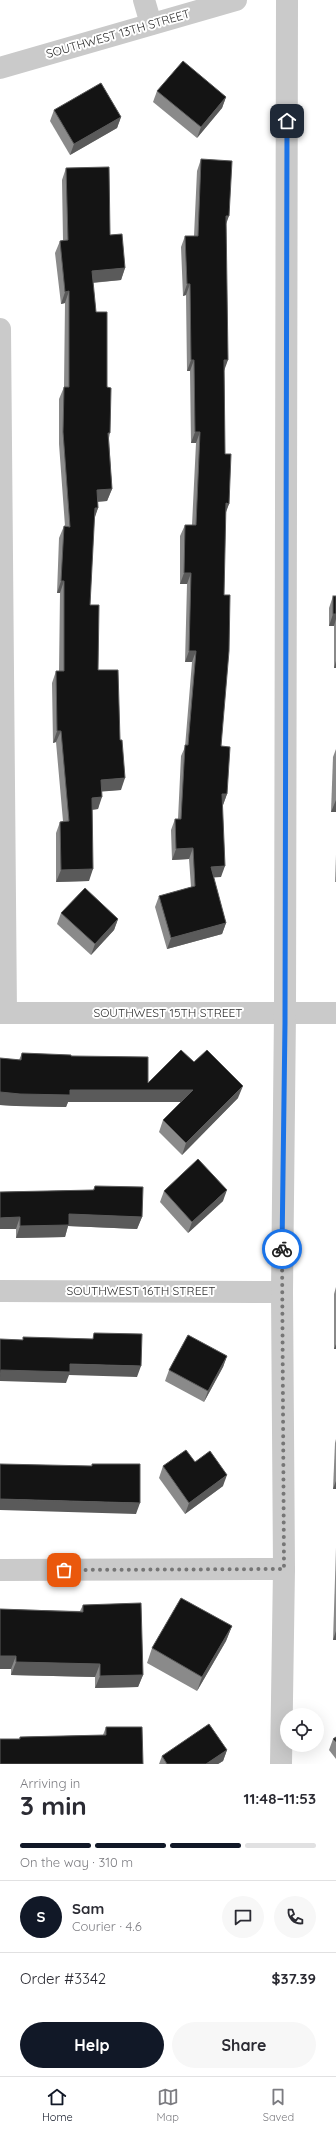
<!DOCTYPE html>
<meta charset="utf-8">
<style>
:root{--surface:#fff;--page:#f7f7f7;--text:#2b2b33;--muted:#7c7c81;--line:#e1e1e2;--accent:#111827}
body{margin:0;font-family:Quicksand,sans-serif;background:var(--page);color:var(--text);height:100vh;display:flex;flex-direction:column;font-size:15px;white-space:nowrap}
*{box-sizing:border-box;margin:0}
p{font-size:13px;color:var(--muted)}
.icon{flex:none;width:22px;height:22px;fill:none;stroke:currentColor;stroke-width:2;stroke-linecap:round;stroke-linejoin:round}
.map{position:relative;height:1764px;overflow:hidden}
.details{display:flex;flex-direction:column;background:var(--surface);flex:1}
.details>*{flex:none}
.buttons{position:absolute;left:280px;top:1708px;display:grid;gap:8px}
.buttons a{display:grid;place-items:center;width:44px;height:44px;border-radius:50%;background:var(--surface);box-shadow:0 4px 16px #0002;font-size:20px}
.pin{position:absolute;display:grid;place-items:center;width:34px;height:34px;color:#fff;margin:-17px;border-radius:8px;box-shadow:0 2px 6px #0006}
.courier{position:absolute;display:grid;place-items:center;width:40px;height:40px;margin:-20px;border:3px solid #1a73e8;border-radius:50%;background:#fff;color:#222;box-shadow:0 1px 5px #0007}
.headline em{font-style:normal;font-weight:700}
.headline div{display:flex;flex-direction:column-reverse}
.headline{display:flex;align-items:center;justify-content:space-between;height:68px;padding:0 20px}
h1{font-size:26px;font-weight:700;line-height:30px}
.bar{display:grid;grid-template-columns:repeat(4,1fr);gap:6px 4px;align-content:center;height:48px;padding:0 20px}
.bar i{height:5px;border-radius:3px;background:var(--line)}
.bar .current{background:var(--accent)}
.bar p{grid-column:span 4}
.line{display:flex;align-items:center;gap:10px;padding:0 20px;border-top:1px solid var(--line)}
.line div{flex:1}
.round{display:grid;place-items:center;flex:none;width:42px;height:42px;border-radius:21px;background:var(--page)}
.primary-button{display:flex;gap:8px;margin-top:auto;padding:8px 20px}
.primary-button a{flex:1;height:46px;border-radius:24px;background:var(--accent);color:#fff;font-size:16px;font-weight:700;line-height:46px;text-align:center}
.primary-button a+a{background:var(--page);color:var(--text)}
.tabs{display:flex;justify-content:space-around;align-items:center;height:56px;border-top:1px solid var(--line);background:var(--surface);font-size:11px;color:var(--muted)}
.tabs a{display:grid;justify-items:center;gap:2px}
.tabs .current{color:var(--accent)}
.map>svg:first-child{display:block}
</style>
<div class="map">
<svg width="336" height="1764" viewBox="0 0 336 1764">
<rect width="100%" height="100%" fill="#fff"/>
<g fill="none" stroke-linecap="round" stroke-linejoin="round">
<g stroke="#cacaca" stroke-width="22">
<path d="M144,0L151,24"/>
<path d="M0,68L236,0"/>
<path d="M0,329L6,1013"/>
<path d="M0,1013H336"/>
<path d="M0,1291L282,1292"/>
<path d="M0,1570L284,1569"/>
<path d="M281,1764L284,1569L282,1292L285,1013L287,0"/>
</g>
</g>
<g fill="#8a8a8a">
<path d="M157,91L226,97L222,108L197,138L153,102Z"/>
<path d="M54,110L121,117L117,128L70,155L50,121Z"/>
<path d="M201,159L226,224L224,371L225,454L229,504L225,512L221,746L227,794L223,805H222L221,877H213L226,923L222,934L167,949L155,907L159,896L191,887L189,859L172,860L171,830L175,819H178L181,756L185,747L192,662H185L187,584H180V536L185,525H192L196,443H191L190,371H187L186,295L183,296L181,247L185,236H194L197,171Z"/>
<path d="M66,168L110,235L125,268L121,280L93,283L96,312L107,387L110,433L109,438L112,489L107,501L97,502L98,508L94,518L90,605L98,670L121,790L102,791L98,809L92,810L89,881L56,882V833L60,822L63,821L56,742L53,743L52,683L56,671H59L60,593H57L59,538L64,526H65L59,444V399L64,387L65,303L61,304L55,253L60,241L63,240L62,180Z"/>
<path d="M333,596H336V668H334V626H329V608Z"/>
<path d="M336,749V812H331L333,757Z"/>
<path d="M336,855V882H335Z"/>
<path d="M61,913L118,919L114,930L91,955L57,924Z"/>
<path d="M22,1053L71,1056L148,1083L194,1062L238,1098L182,1155L159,1132L163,1120L181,1102H68L66,1107L16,1106L0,1105V1058L19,1060Z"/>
<path d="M95,1186L142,1217L137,1229L68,1226L65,1237L16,1238V1229L0,1192L93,1190Z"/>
<path d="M164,1191L223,1201L188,1233L160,1202Z"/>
<path d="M336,1287V1349H334V1294Z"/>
<path d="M227,1356L223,1367L204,1402L165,1381L169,1370Z"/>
<path d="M336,1439V1489H333L335,1443Z"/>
<path d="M195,1462L223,1486L185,1514L159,1478L163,1466Z"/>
<path d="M336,1548V1640H333Z"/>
<path d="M83,1605L143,1675L138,1687L95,1688V1677L11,1675V1669L0,1609L80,1611Z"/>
<path d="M232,1626L226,1641L197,1691L147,1663L152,1648Z"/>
<path d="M106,1727L143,1764L19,1739L20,1737L103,1735Z"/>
<path d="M336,1737V1759L329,1750L333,1739Z"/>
<path d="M227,1750L223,1761L218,1764H159L162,1756Z"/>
</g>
<g fill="#5a5a5a">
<path d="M226,97L222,108L197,138L201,127Z"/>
<path d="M121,117L117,128L70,155L74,144Z"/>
<path d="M226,216H229L225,227Z"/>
<path d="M125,268L121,280L88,283L92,271Z"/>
<path d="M187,284H190L186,295L183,296Z"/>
<path d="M69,291L65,303L61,304L65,292Z"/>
<path d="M191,360H194L190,371H187Z"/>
<path d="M224,360H228L224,371Z"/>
<path d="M195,432H200L196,443H191Z"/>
<path d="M112,489L107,501L92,502L97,490Z"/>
<path d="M226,503L229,504L225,515Z"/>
<path d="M95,508H98L94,520Z"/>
<path d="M184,573H191L187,584H180Z"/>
<path d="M61,581H64L60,593H57Z"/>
<path d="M333,614H336V619L334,626H329Z"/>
<path d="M189,651H196L192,662H185Z"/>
<path d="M336,661V668H334Z"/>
<path d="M57,731H61L56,742L53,743Z"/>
<path d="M125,778L121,790L97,792L101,780Z"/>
<path d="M222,794H227L223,805H218Z"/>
<path d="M102,797L98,809L88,810L92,798Z"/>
<path d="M336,800V812H331Z"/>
<path d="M193,848L189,859L172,860L176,849Z"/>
<path d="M225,866L221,877L206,878L211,867Z"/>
<path d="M93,869L89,881L56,882L61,870Z"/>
<path d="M118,919L114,930L91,955L95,944Z"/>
<path d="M226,923L222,934L167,949L171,938Z"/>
<path d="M243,1086L238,1098L182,1155L186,1143Z"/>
<path d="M70,1090H193L189,1102H68L66,1107L16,1106L0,1105V1092Z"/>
<path d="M227,1190L223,1201L188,1233L192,1222Z"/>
<path d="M69,1214L142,1217L137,1229L68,1226L65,1237L16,1238L20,1226Z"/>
<path d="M20,1217L16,1229H0V1218Z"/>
<path d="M336,1344V1349H334Z"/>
<path d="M227,1356L223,1367L204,1402L208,1391Z"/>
<path d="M70,1364L141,1366L137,1377L69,1375L66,1383L0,1381V1372L1,1370Z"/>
<path d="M227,1475L223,1486L185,1514L189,1503Z"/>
<path d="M336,1481V1489H333Z"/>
<path d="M0,1499L140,1503L136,1514L0,1510Z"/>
<path d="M232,1626L226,1641L197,1691L202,1677Z"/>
<path d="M336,1631V1640H333Z"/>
<path d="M0,1656H16L11,1669H0Z"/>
<path d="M16,1662L100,1664L95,1677L11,1675Z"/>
<path d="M143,1675L138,1687L95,1688L100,1676Z"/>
<path d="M227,1750L223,1761L218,1764H206Z"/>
</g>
<g fill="#141414" stroke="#5a5a5a">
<path d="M183,61L226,97L201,127L157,91Z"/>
<path d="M101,83L121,117L74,144L54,110Z"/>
<path d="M201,159L232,161L229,216H226L228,360H224L225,454H231L229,504L226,503L224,595H230L229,651L221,746L230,747L227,794H222L225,866L211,867L226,923L171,938L159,896L195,886L193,848L176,849L175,819H181L185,745H188L196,651H189L191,573H184L185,525H196L200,432H195L194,360H191L190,284H187L185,236H198Z"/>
<path d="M109,167L110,235L122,234L125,268L92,271L96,312H107V387L111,388L110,433H108L112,489L97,490L98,508H95L90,605H99L98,670H118L120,740H122L125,778L101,780L102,797L92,798L93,869L61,870L60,822L69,821L61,731H57L56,671H64V581H61L64,526L70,527L63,432L64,387H69V291L65,292L60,241L68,240L66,168Z"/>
<rect x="333" y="596" width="3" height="18"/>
<path d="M85,888L118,919L95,944L61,913Z"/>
<path d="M181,1050L194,1062L207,1050L243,1086L186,1143L163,1120L193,1090H70V1095L20,1094L0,1092V1058L21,1060L22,1053L71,1055V1056L148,1057V1083Z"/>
<path d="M198,1159L227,1190L192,1222L164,1191Z"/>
<path d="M95,1186L143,1187L142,1217L69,1214V1225L20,1226V1217L0,1218V1192L94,1190Z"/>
<path d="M94,1333L142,1334L141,1366L70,1364V1372L1,1370L0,1377V1339L23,1340V1337L93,1339Z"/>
<path d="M188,1335L227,1356L208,1391L169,1370Z"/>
<path d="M186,1450L195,1462L210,1451L227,1475L189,1503L163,1466Z"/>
<path d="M0,1464L92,1466V1464H140V1503L0,1499Z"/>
<path d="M181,1598L232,1626L202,1677L152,1648Z"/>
<path d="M141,1603L143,1675L100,1676V1664L16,1662V1656H0V1609L83,1612V1605Z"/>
<path d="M209,1724L227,1750L206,1764H167L162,1756Z"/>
<path d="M106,1727H142L143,1764H0V1739H20V1737L106,1735Z"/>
<path d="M336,1737V1742L333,1739Z"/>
</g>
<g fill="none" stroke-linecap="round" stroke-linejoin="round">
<path stroke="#767676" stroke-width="4" stroke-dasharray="0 7.2" d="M64,1570L284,1569L282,1249"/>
<path stroke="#1a73e8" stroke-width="5" d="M282,1249L285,1023L287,121"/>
</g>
<g text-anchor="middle" stroke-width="4" stroke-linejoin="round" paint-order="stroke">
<g font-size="12" fill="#2d2d2d" stroke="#fff">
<text transform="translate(118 34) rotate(-16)" y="4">SOUTHWEST 13TH STREET</text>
<text x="168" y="1017">SOUTHWEST 15TH STREET</text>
<text x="141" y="1295">SOUTHWEST 16TH STREET</text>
</g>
</g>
</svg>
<div class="buttons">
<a><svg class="icon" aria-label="locate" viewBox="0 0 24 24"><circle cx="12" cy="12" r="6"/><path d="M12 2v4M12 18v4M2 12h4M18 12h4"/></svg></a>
</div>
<div class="pin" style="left:64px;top:1570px;background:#ea580c"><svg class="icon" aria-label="bag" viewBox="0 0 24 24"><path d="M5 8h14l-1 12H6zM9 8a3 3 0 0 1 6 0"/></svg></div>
<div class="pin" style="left:287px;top:121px;background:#1f2937"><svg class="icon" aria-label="home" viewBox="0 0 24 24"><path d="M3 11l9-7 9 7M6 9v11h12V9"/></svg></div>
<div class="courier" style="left:282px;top:1249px"><svg class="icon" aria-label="bike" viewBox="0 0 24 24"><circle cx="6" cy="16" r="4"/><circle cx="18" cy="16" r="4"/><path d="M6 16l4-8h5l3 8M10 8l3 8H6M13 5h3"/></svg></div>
</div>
<section class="details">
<div class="headline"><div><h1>3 min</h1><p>Arriving in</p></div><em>11:48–11:53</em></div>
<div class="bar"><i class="current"></i><i class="current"></i><i class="current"></i><i></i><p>On the way · 310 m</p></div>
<div class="line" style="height:72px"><b class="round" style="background:var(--accent);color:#fff">S</b><div><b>Sam</b><p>Courier · 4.6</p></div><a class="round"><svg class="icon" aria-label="chat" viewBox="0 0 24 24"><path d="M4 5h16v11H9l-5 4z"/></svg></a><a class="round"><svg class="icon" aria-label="phone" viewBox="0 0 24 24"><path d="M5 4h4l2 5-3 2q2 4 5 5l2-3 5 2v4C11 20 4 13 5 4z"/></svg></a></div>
<div class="line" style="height:52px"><div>Order #3342</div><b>$37.39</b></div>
<div class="primary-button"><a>Help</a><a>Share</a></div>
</section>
<nav class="tabs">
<a class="current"><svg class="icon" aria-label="home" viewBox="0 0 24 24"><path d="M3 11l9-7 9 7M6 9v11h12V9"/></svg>Home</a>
<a><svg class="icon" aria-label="map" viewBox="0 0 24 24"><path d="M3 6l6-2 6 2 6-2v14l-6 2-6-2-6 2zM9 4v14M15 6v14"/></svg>Map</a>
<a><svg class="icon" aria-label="saved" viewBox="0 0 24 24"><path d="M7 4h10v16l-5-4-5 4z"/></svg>Saved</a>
</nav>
